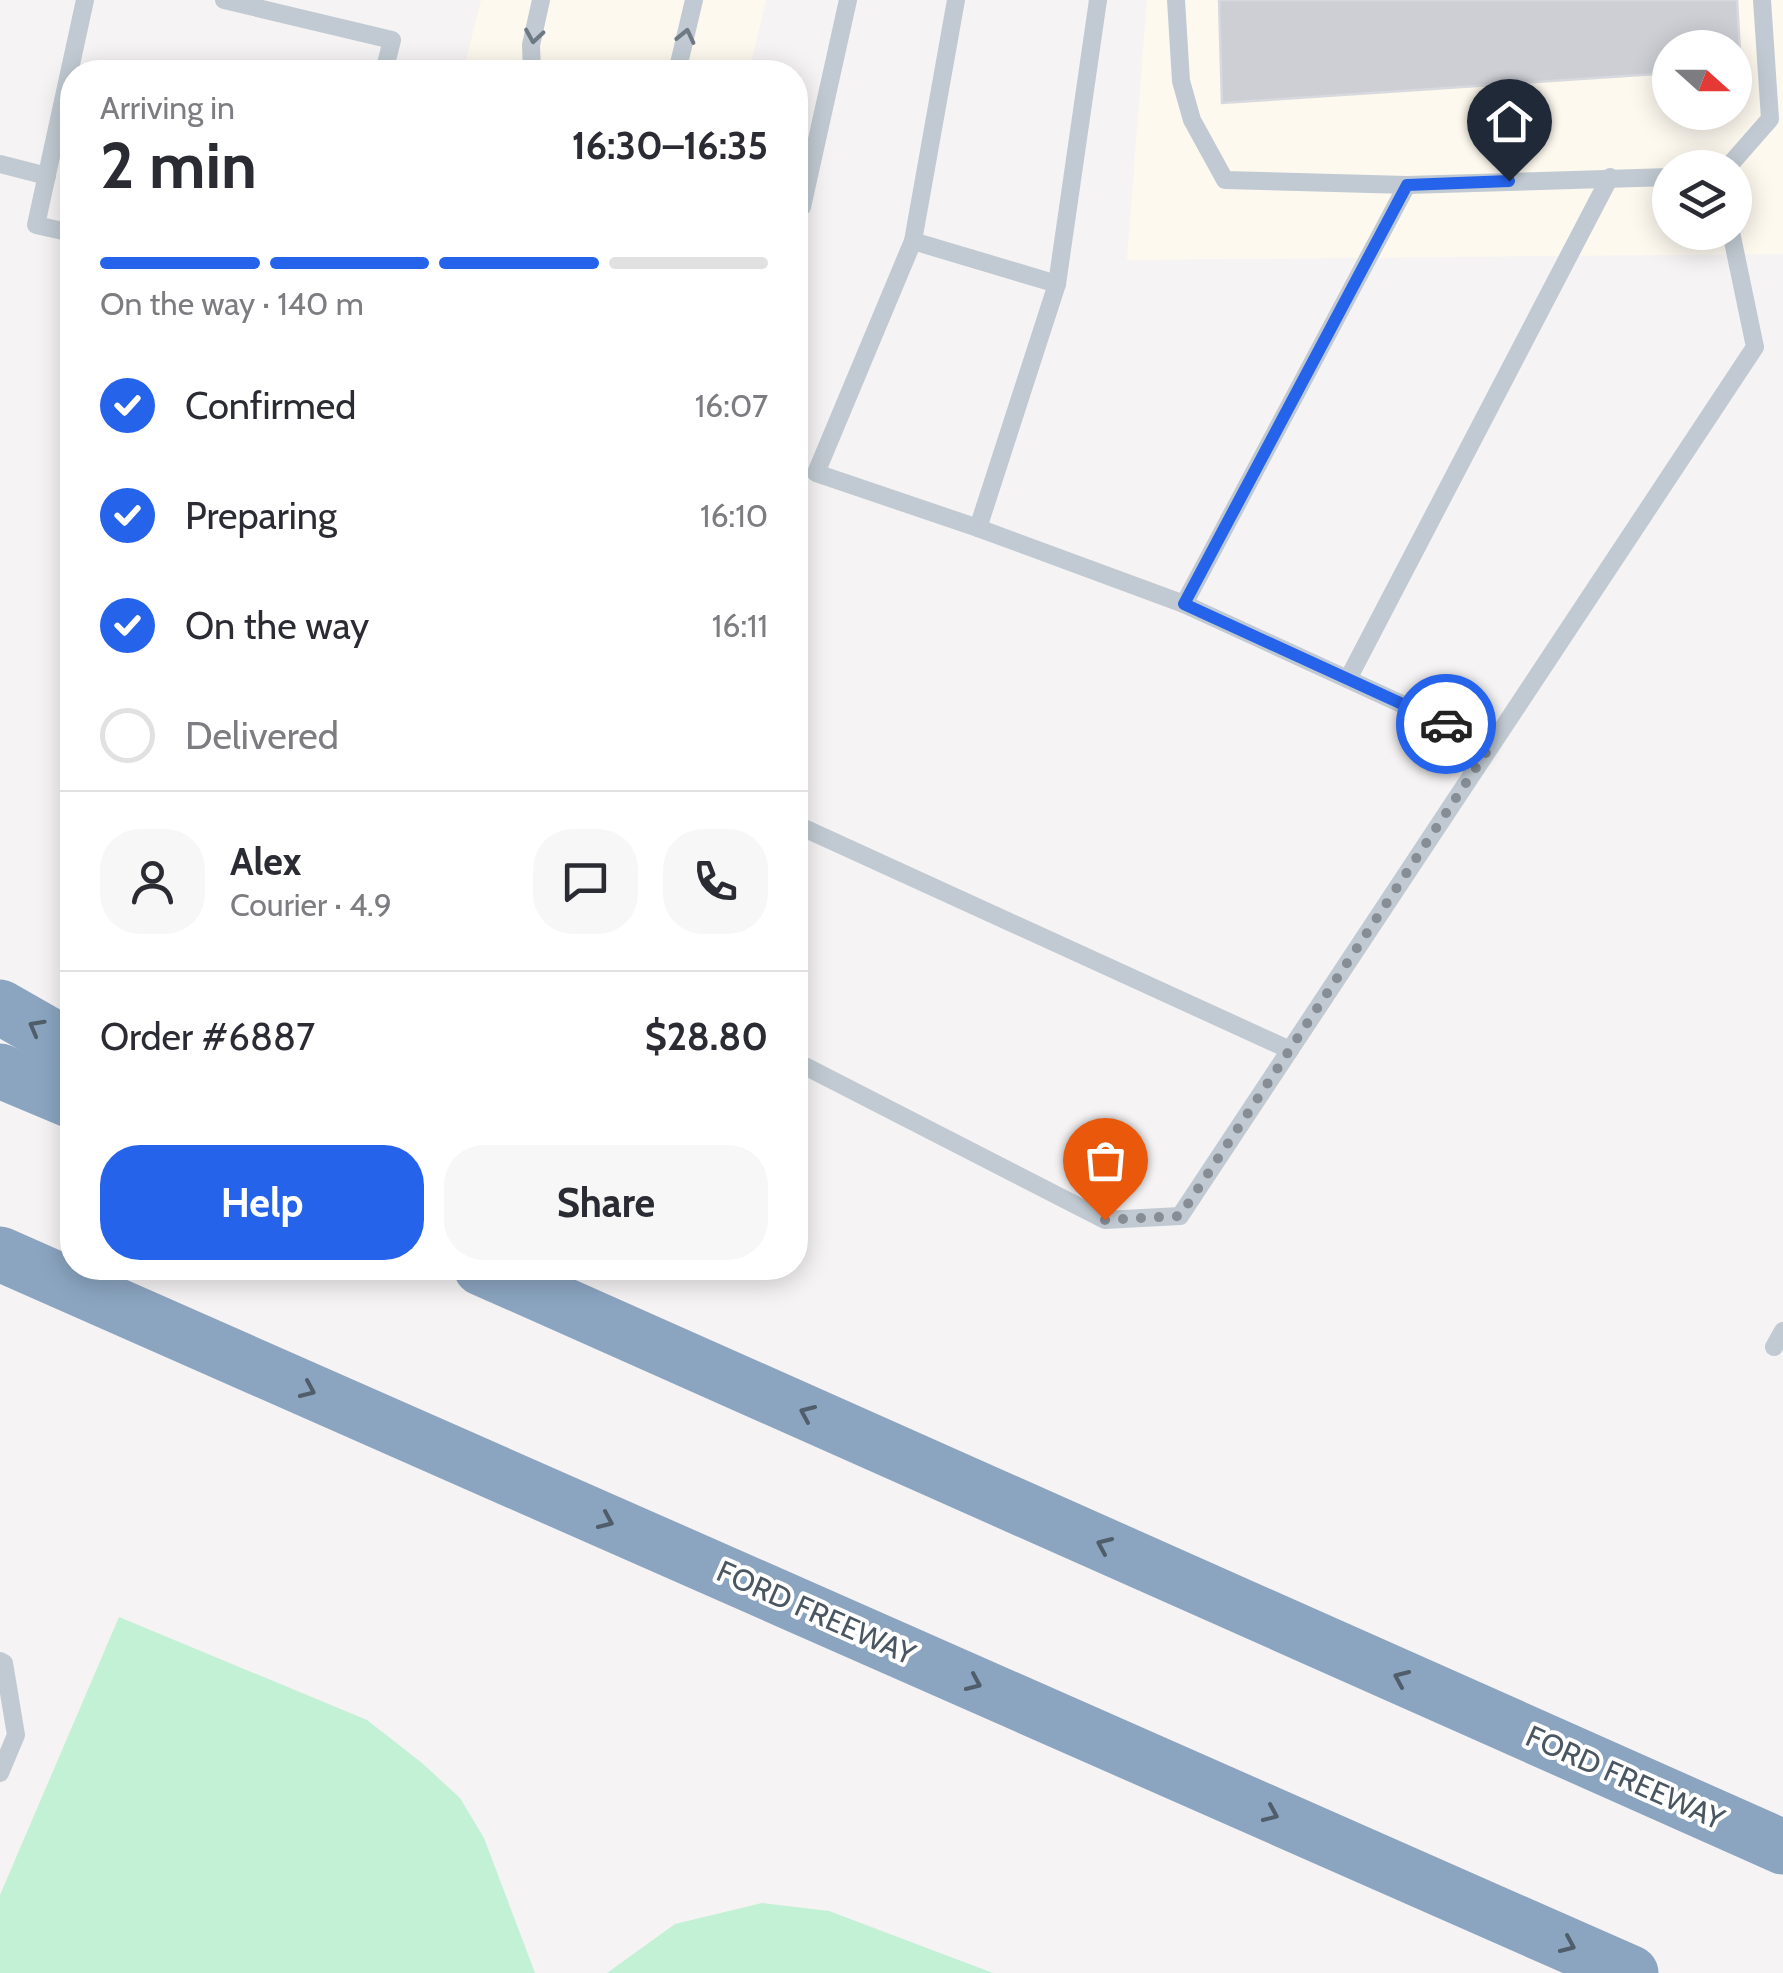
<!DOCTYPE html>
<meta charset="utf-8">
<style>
:root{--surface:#fff;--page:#f7f7f7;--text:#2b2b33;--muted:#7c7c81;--line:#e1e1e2;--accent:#2563eb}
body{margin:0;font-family:Cabin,sans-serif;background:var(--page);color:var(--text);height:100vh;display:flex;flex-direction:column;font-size:38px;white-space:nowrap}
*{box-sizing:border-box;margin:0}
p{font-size:32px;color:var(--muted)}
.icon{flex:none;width:55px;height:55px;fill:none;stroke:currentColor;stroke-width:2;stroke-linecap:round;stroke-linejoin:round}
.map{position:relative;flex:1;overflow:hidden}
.side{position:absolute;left:60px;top:60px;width:748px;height:1220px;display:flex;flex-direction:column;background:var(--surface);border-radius:40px;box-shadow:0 5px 25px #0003}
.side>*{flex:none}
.needle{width:65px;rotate:111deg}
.tools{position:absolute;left:1652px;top:30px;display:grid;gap:20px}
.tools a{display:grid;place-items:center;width:100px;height:100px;border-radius:50%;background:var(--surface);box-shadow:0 5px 25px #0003;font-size:50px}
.pin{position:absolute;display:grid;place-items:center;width:85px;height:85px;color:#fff;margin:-102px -42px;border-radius:50% 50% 50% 0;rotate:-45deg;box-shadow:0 0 10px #0007}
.pin .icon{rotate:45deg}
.courier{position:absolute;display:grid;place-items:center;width:100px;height:100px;margin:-50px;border:8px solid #2563eb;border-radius:50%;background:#fff;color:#222;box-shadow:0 2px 12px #0007}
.summary em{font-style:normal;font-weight:700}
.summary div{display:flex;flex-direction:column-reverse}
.summary{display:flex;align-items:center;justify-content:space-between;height:170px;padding:0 40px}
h1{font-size:65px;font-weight:700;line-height:75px}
.bar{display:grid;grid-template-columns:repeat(4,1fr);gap:15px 10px;align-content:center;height:120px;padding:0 40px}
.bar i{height:12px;border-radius:8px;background:var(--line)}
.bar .on{background:var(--accent)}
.bar p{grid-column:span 4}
.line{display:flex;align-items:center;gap:25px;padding:0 40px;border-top:2px solid var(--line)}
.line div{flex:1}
.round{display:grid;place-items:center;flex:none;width:105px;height:105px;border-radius:40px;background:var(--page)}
ol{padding:0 40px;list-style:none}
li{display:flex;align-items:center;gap:30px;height:110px}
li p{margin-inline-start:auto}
li .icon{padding:10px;border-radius:50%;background:var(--accent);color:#fff;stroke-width:4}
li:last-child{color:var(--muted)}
li i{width:55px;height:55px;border:5px solid var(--line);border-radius:50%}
.action{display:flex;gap:20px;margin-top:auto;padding:20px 40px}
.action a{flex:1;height:115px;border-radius:40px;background:var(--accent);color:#fff;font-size:40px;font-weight:700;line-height:115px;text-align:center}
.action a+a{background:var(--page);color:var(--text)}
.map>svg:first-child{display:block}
</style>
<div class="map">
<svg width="1783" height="1973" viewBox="0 0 1783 1973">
<rect width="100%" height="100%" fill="#f5f3f3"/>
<g fill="#fdf9ef" fill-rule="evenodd">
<path d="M481,0H766L749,72H463Z"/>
<path d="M1147,0H1783V254L1127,260ZM1670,48H1735V112H1670ZM1670,168H1735V232H1670Z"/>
</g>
<g fill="#c3f1d5">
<path d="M119,1617L367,1720L422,1763L460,1798L484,1838L535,1973H0V1895Z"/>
<path d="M762,1903L829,1911L993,1973H607L675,1924Z"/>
</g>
<path fill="#cdcfd5" stroke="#d7d9de" stroke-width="2.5" d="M1219,0H1737L1741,69H1735V48H1670V73L1222,103Z"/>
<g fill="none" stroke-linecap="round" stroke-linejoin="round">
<g stroke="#c1cad2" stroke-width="18">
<path d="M224,0L392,40L384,72"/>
<path d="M956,0L913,241L1057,284L1098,0"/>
<path d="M1176,0L1181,81L1192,120L1225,180L1407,185L1670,177"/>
<path d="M532,72L531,45L541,0"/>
<path d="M677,72L694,0"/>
<path d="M0,164L47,176"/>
<path d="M1727,168L1770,119L1762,0"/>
<path d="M1407,185L1184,604L1491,745"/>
<path d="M802,207L848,0"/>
<path d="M72,233L36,225L85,0"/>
<path d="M913,241L816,473L978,528L1057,284"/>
<path d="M978,528L1184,604"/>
<path d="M1348,679L1610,177"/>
<path d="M795,824L1290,1050"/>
<path d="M795,1061L1105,1220L1180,1216L1755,347L1731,232"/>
<path d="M1774,1347L1783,1331"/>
<path d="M0,1661L4,1663L16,1735L0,1773"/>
</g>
<g stroke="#8ba5c1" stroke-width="55">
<path d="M0,1007L72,1048"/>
<path d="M0,1071L72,1101"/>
<path d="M0,1254L1631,1973"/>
<path d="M481,1268L1783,1847"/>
</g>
</g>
<defs><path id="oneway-chevron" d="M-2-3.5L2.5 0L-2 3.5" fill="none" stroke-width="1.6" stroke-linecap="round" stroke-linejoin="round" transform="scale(2.5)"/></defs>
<g stroke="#6e7983">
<use href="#oneway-chevron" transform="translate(534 36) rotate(99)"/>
<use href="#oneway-chevron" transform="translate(686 36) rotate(-77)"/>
</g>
<g stroke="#505e6b">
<use href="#oneway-chevron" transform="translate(36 1027) rotate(-151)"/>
<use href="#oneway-chevron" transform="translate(308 1390) rotate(24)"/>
<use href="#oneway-chevron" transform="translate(807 1413) rotate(-156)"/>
<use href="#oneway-chevron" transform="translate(606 1521) rotate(24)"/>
<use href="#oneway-chevron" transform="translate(1104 1545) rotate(-156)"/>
<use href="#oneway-chevron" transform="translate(1401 1678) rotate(-156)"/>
<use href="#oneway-chevron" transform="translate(974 1683) rotate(24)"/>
<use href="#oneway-chevron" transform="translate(1271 1814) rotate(24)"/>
<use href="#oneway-chevron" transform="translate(1568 1945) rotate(24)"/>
</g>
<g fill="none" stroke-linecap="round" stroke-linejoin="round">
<path stroke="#868d94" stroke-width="10" stroke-dasharray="0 18" d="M1105,1220L1180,1216L1491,745L1446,724"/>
<path stroke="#2563eb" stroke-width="12" d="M1446,724L1184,604L1407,185L1509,181"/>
</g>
<g text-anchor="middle" stroke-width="8" stroke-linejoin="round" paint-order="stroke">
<g font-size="30" fill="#4a5661" stroke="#fff">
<text transform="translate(816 1613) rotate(24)" y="10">FORD FREEWAY</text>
<text transform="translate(1625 1778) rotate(24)" y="10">FORD FREEWAY</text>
</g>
</g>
</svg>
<div class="tools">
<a><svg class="needle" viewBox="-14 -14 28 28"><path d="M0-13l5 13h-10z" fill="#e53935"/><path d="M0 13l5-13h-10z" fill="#7c7c81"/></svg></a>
<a><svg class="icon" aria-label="layers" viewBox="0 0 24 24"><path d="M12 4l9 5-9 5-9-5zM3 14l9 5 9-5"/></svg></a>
</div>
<div class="pin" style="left:1105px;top:1220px;background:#ea580c"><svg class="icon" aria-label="bag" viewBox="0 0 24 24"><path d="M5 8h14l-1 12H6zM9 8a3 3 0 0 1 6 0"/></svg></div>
<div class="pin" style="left:1509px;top:181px;background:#1f2937"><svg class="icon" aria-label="home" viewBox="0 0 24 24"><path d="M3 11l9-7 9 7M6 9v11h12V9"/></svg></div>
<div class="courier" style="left:1446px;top:724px"><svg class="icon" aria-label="car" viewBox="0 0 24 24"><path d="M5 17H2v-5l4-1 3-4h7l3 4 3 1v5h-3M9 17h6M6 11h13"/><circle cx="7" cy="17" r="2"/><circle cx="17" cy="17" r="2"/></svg></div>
<section class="side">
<div class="summary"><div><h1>2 min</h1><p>Arriving in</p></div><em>16:30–16:35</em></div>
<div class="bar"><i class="on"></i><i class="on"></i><i class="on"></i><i></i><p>On the way · 140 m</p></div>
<ol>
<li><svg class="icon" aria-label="check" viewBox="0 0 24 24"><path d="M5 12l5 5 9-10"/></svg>Confirmed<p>16:07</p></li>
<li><svg class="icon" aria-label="check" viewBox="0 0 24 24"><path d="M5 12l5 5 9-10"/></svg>Preparing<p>16:10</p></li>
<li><svg class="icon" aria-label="check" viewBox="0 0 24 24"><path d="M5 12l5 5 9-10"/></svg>On the way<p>16:11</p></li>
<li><i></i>Delivered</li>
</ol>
<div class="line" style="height:180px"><a class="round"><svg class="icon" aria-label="person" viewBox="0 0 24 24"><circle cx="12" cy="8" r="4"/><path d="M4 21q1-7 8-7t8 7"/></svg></a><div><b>Alex</b><p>Courier · 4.9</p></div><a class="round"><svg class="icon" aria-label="chat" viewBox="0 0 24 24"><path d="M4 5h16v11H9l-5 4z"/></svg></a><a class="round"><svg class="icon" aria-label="phone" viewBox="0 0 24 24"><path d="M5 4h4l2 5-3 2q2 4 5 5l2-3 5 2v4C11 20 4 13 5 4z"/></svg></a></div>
<div class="line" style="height:130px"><div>Order #6887</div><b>$28.80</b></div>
<div class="action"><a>Help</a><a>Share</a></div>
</section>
</div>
